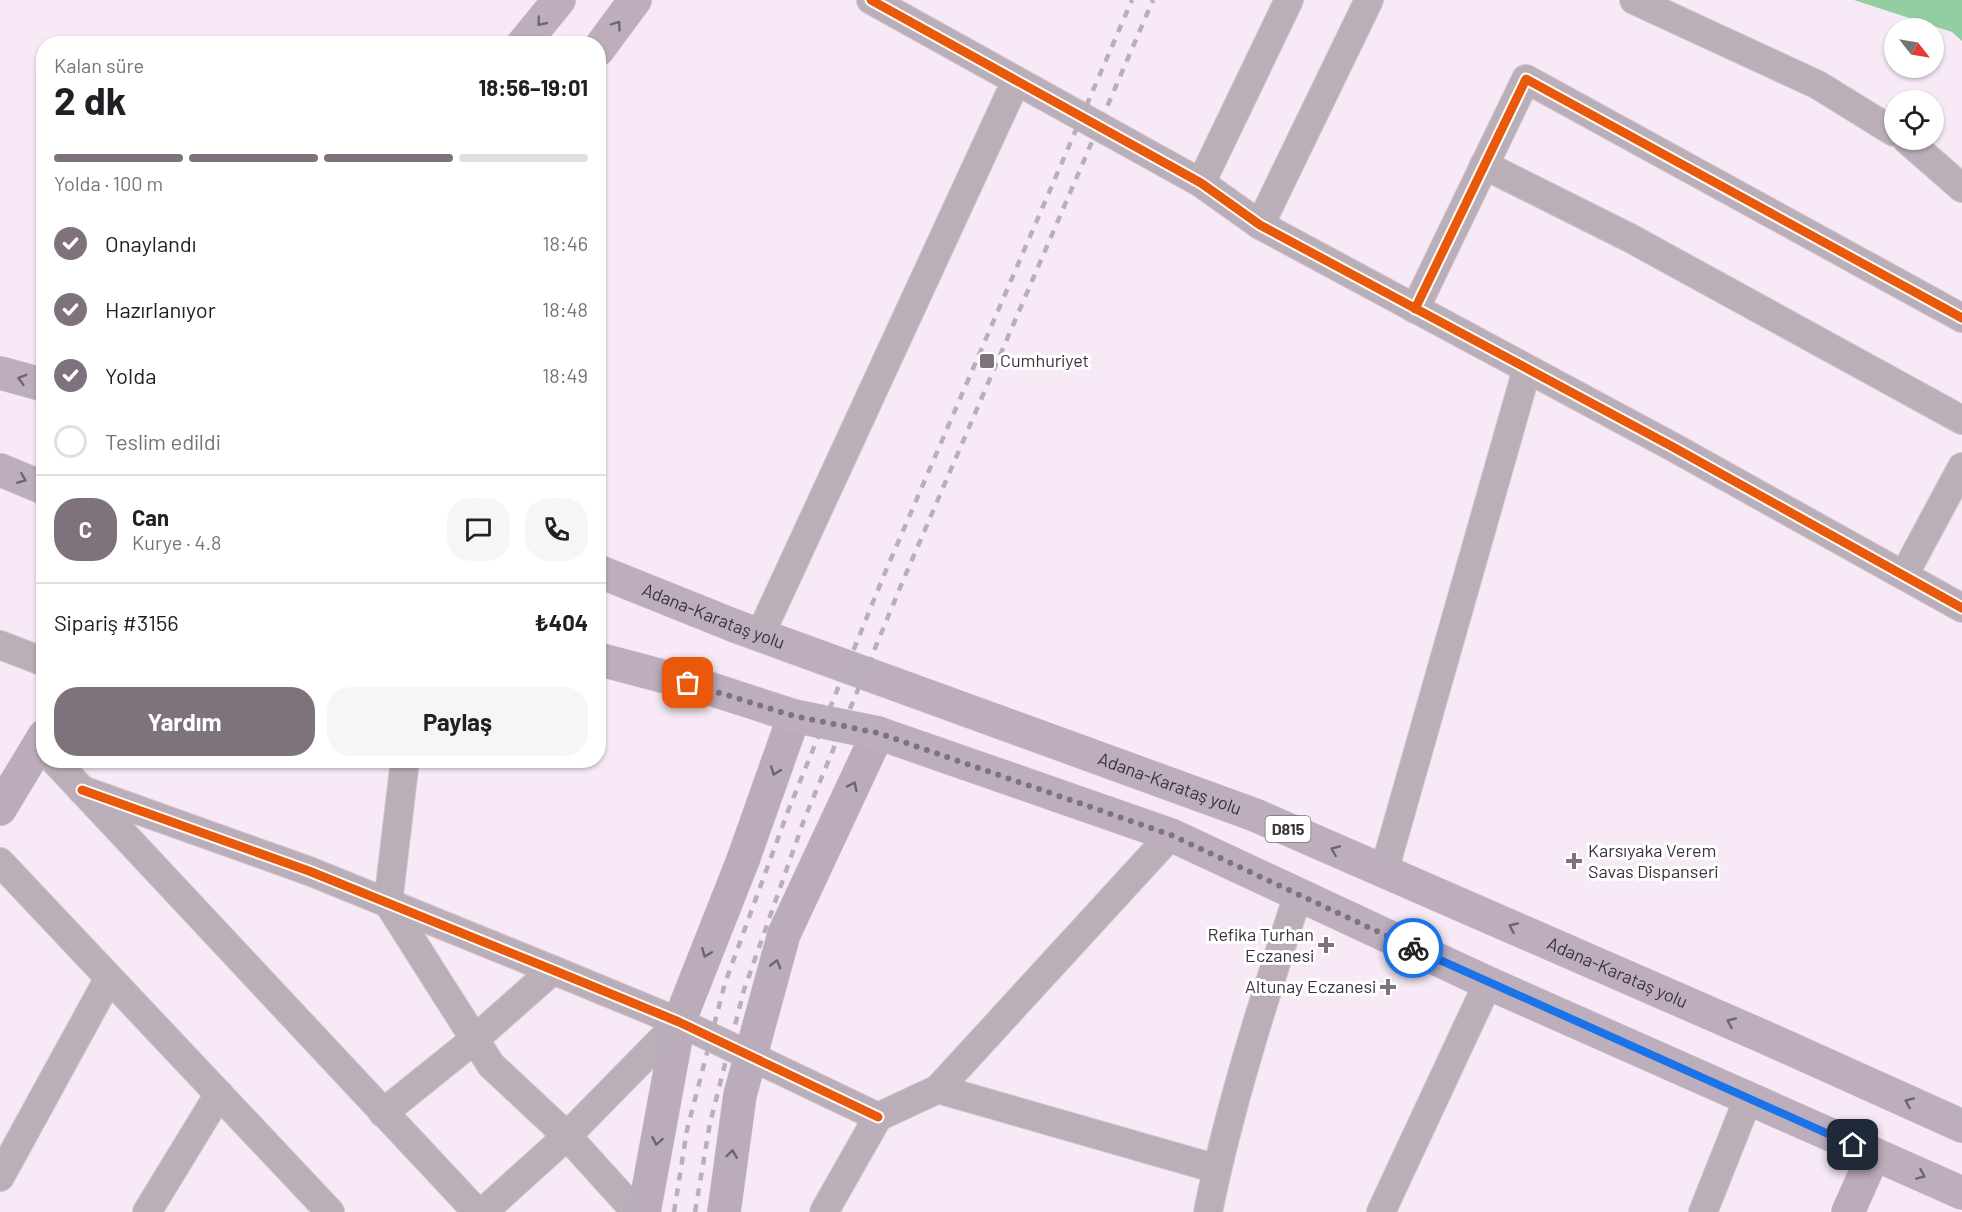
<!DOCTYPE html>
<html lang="tr">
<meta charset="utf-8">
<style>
:root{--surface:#fff;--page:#f6f6f6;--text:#202124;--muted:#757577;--line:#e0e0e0;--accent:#7e727d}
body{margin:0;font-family:Barlow,sans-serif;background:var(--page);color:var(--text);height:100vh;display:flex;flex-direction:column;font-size:22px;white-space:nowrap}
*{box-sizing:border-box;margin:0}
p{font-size:20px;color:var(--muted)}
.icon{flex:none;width:33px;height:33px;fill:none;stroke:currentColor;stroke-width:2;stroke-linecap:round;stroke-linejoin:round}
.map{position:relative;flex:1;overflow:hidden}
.sheet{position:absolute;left:36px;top:36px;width:570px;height:732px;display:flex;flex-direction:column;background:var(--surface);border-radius:24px;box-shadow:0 2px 4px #0004}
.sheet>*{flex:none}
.needle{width:39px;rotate:121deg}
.fabs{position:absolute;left:1884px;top:18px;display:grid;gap:12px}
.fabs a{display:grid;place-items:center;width:60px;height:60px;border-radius:50%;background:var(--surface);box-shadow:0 2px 4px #0004;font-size:30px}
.pin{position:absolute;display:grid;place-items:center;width:51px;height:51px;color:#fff;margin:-26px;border-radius:12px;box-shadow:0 3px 9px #0006}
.courier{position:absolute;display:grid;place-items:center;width:60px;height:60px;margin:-30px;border:4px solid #1a73e8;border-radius:50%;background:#fff;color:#222;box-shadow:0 2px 8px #0007}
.head em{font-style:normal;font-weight:700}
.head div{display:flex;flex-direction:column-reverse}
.head{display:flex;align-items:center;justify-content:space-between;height:102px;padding:0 18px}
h1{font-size:39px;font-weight:700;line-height:45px}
.bar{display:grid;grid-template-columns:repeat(4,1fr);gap:9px 6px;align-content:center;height:72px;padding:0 18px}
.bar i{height:8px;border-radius:4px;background:var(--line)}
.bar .on{background:var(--accent)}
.bar p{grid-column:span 4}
.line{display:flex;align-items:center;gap:15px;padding:0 18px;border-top:2px solid var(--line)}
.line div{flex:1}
.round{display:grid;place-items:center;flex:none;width:63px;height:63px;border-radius:24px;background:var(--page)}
ol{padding:0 18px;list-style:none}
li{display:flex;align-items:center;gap:18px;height:66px}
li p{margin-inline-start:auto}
li .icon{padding:6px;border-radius:50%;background:var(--accent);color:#fff;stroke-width:4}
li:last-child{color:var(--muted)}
li i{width:33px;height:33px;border:3px solid var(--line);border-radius:50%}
.action{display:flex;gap:12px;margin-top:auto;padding:12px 18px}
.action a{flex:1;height:69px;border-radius:24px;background:var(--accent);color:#fff;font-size:24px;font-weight:700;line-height:69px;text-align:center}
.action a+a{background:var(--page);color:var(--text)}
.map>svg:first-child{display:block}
</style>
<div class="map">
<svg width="1962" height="1212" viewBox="0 0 1962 1212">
<rect width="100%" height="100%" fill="#f7eaf6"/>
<path fill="#92cda3" d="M1854,0H1962V41L1952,32Z"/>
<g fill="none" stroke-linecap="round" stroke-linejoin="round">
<g stroke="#d1c6d0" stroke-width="30">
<g id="minor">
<path d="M871,0L1201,183L1260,225L1673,447L1962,608"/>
<path d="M1634,0L1818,85L1894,132"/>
<path d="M1907,140L1962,188"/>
<path d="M1484,165L1630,238L1962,420"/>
<path d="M1201,183L1289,0"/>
<path d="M1260,225L1369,0"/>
<path d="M1415,309L1526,79L1962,318"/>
<path d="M1904,575L1962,467"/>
<path d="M760,635L1016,81"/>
<path d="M0,645L44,662"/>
<path d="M54,760L477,1212"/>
<path d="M405,760L388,903L491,1065L567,1136L636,1212"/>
<path d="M82,790L309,871L553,970L679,1022L878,1117"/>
<path d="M0,862L330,1212"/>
<path d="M1384,871L1527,369"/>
<path d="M938,1089L1217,1169"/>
<path d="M383,1113L475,1039L553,970"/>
<path d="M0,1177L109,978"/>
<path d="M147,1212L219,1094"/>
<path d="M483,1212L567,1136L679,1022"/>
<path d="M824,1212L878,1117L938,1089L1171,835"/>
<path d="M1208,1212C1230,1104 1264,999 1298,895"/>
<path d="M1381,1212L1488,983"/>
<path d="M1703,1212L1748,1099"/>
</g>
</g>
<g stroke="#d1c6d0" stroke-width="34">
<g id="secondary">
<path d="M0,809L44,736"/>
<path d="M644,1212L679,1022L743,860L794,716"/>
<path d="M724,1212L740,1095L784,934L878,733"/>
<path d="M1848,1212L1874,1154"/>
</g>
</g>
<g stroke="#d1c6d0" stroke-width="34">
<g id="primary">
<path d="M523,44L559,0"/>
<path d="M598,50L635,0"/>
<path d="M0,373L44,385"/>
<path d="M0,470L44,488"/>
<path id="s1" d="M598,571L735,626L1255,815L1762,1036L1962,1126"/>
<path d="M598,659L711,689L794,716L878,733L1171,835L1488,983L1962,1193"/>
</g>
</g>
<use href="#minor" stroke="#baaeb9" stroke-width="28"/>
<use href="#secondary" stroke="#baacb9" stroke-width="33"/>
<use href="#primary" stroke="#bdaebc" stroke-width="33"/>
<g stroke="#b9aeb9" stroke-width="4.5" stroke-dasharray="8 8" stroke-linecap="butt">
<path d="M674,1212L687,1130L725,983L788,811L884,575L1132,0"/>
<path d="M695,1212L710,1123L744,990L804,820L902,583L1153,0"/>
</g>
<g stroke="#fff" stroke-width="13">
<g id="cycleway">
<path d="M871,0L1201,183L1260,225L1673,447L1962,608"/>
<path d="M1415,309L1526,79L1962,318"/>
<path d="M82,790L309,871L553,970L679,1022L878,1117"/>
</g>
</g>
<use href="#cycleway" stroke="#e8590c" stroke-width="9"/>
</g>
<defs><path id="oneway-chevron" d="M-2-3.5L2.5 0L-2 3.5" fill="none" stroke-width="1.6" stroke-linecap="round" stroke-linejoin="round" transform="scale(1.5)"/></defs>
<g stroke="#70646f">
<use href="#oneway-chevron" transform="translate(541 22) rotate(129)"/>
<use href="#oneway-chevron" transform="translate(617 25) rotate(-54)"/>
<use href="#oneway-chevron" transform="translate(22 379) rotate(-164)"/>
<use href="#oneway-chevron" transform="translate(22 479) rotate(22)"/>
<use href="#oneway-chevron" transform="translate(1335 850) rotate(-157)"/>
<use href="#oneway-chevron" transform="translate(1513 927) rotate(-156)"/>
<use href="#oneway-chevron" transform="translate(1731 1022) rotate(-156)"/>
<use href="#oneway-chevron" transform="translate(1909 1102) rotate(-156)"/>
<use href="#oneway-chevron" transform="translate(1921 1175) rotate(24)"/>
</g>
<g stroke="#6f636e">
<use href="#oneway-chevron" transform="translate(775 771) rotate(110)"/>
<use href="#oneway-chevron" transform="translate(853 786) rotate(-65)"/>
<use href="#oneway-chevron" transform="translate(706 953) rotate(112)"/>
<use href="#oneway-chevron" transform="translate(776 964) rotate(-75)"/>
<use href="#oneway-chevron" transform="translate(657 1141) rotate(100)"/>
<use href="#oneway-chevron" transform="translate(732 1154) rotate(-82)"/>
</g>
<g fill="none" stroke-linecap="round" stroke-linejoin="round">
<path stroke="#7e727d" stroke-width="6" stroke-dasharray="0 10.8" d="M688,683L794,716L878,733L1171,835L1413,948"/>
<path stroke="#1a73e8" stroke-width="8" d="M1413,948L1853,1145"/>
</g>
<g fill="#7e727d" stroke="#fff" stroke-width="2">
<rect x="979" y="353" width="16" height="16" rx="3"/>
<path d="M1571 852h6v6h6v6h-6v6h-6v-6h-6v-6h6z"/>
<path d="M1323 936h6v6h6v6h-6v6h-6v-6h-6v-6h6z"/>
<path d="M1385 978h6v6h6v6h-6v6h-6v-6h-6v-6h6z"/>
</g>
<g text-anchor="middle" stroke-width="6" stroke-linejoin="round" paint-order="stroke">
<rect fill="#fff" stroke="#777076" stroke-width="1.5" x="1265.5" y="816" width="45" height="26" rx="4.5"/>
<g font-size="16" font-weight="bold" fill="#3d323c">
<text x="1288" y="835">D815</text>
</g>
<g font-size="18" fill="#3d323c" stroke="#fff" text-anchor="start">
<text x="1000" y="367">Cumhuriyet</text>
<text x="1588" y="857">Karsıyaka Verem<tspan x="1588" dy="21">Savas Dispanseri</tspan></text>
<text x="1314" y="941" text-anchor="end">Refika Turhan<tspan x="1314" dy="21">Eczanesi</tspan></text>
<text x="1376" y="993" text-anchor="end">Altunay Eczanesi</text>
</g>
<g font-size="18" fill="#3d323c" stroke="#fff">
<text dy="6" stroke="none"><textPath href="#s1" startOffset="124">Adana-Karataş yolu</textPath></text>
<text dy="6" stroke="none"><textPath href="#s1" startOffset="610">Adana-Karataş yolu</textPath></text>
<text dy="6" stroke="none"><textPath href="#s1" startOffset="1096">Adana-Karataş yolu</textPath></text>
</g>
</g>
</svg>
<div class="fabs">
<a><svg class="needle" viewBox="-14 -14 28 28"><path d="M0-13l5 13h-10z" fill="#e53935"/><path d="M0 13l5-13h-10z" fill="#757577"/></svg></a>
<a><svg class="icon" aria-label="locate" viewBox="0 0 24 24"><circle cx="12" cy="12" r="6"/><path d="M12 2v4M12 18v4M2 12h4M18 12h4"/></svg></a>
</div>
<div class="pin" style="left:688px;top:683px;background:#ea580c"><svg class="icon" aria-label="bag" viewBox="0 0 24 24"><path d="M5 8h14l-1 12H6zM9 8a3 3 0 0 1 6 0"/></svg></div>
<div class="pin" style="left:1853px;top:1145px;background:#1f2937"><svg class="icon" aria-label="home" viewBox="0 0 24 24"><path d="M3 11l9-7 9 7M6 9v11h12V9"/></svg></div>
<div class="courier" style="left:1413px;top:948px"><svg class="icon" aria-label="bike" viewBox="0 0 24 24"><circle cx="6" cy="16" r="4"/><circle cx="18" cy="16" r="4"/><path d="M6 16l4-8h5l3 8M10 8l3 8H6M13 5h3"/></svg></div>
<section class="sheet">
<div class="head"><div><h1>2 dk</h1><p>Kalan süre</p></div><em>18:56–19:01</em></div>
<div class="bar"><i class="on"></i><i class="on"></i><i class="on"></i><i></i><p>Yolda · 100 m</p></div>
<ol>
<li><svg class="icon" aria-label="check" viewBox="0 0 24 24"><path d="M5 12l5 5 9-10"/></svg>Onaylandı<p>18:46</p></li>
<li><svg class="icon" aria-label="check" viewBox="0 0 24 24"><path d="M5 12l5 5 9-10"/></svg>Hazırlanıyor<p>18:48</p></li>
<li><svg class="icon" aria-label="check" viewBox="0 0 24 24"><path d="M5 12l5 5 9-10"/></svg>Yolda<p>18:49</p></li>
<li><i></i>Teslim edildi</li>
</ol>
<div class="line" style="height:108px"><b class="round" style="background:var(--accent);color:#fff">C</b><div><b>Can</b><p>Kurye · 4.8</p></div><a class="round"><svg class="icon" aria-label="chat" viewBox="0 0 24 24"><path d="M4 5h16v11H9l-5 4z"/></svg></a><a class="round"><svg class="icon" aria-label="phone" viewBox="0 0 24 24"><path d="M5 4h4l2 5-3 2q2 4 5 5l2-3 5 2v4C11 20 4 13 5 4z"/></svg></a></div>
<div class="line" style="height:78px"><div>Sipariş #3156</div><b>₺404</b></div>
<div class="action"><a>Yardım</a><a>Paylaş</a></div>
</section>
</div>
